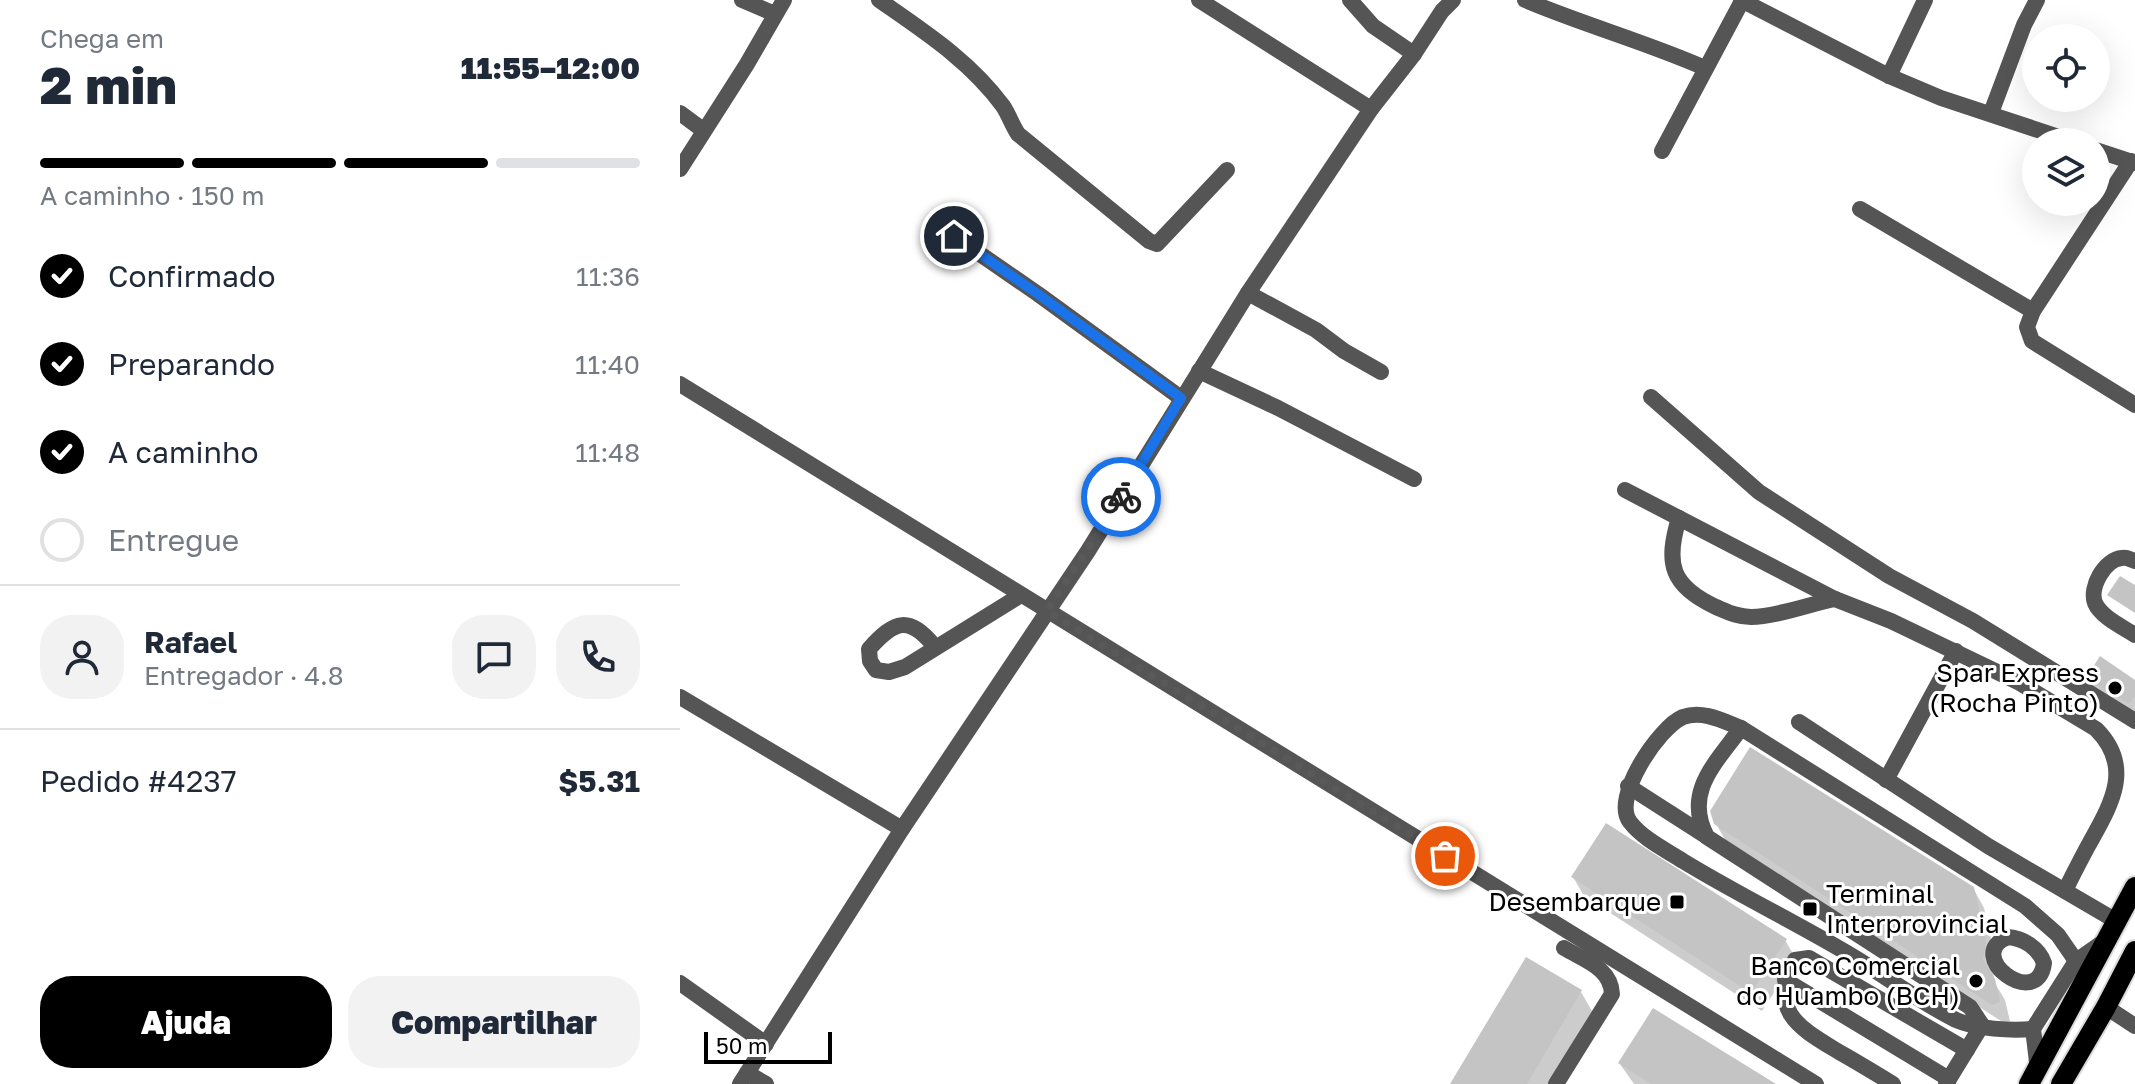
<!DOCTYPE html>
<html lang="pt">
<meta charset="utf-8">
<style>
:root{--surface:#fff;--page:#f2f2f3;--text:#1f2937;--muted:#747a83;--line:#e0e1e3;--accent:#000}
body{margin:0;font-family:"Golos Text",sans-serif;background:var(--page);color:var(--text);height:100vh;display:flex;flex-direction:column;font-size:30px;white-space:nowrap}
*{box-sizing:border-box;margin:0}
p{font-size:26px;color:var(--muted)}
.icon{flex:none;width:44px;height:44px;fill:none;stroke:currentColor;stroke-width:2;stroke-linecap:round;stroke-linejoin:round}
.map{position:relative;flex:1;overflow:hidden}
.sheet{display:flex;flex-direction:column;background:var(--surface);width:680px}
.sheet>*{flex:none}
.controls{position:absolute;left:1342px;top:24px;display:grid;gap:16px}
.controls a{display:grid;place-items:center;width:88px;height:88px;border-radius:50%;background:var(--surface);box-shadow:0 8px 32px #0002;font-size:40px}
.scale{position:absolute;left:24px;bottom:20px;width:128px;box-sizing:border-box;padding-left:8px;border:4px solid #000;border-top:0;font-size:22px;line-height:28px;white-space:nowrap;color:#000;-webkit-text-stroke:6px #fff;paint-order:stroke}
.pin{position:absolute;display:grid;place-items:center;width:68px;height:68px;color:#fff;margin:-34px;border:4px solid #fff;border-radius:50%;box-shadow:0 2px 8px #0007}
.courier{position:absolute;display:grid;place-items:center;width:80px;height:80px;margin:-40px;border:6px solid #1a73e8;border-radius:50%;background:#fff;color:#222;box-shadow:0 2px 10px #0007}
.summary em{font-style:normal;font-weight:800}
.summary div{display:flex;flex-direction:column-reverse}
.summary{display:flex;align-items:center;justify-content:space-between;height:136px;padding:0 40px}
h1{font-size:52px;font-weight:800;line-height:60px}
.bar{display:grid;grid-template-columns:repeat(4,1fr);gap:12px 8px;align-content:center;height:96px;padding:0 40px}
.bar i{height:10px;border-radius:6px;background:var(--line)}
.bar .on{background:var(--accent)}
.bar p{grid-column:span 4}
.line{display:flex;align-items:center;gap:20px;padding:0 40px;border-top:2px solid var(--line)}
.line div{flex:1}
.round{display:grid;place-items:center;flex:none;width:84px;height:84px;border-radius:32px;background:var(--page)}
ol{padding:0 40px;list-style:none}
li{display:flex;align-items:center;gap:24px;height:88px}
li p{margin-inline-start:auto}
li .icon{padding:8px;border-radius:50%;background:var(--accent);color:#fff;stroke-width:4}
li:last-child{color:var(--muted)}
li i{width:44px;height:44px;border:4px solid var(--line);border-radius:50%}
.action{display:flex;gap:16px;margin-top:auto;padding:16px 40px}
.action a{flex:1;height:92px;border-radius:32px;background:var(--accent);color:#fff;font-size:32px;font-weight:800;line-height:92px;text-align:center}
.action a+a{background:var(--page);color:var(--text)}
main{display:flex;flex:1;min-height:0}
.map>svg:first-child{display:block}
</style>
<main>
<section class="sheet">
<div class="summary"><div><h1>2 min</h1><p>Chega em</p></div><em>11:55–12:00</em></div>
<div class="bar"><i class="on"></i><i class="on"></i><i class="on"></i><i></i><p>A caminho · 150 m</p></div>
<ol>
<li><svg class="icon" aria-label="check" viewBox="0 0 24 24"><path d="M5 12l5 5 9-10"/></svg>Confirmado<p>11:36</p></li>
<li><svg class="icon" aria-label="check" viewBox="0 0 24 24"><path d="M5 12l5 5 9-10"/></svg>Preparando<p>11:40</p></li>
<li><svg class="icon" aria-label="check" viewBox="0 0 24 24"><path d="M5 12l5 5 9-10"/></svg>A caminho<p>11:48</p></li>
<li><i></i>Entregue</li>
</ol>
<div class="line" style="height:144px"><a class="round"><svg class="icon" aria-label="person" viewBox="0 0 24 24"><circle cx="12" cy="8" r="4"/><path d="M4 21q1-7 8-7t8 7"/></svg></a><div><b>Rafael</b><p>Entregador · 4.8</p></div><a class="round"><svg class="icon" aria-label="chat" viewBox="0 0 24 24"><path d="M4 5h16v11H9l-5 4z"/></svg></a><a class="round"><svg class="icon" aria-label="phone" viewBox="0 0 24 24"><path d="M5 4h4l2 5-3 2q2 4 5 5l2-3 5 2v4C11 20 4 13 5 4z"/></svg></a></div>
<div class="line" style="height:104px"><div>Pedido #4237</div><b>$5.31</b></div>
<div class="action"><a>Ajuda</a><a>Compartilhar</a></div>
</section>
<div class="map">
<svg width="1455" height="1084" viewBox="0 0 1455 1084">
<rect width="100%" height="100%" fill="#fff"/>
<g fill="#0003">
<path d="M1408,678L1455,682V716L1416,692Z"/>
<path d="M1036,824L1293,888L1304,908L1316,961L1313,980L1325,1000L1330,1021L1324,1023L1047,843Z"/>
<path d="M893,877L1105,940L1116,959L1082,1011L904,896Z"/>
<path d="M901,992L912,1011L868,1084H773Z"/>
<path d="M940,1064L1092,1084H954Z"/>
</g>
<g fill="#c4c4c4">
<path d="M1440,576L1455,585V613L1427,595Z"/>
<path d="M1420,656L1455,680V696L1449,704L1406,678Z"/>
<path d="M1070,747L1294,887L1306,941L1303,960L1315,979L1320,1002L1312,1005L1034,824L1030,811Z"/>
<path d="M926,823L1107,939L1071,993L891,877Z"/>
<path d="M846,957L902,990L847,1084H770Z"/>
<path d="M973,1008L1096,1084H971L938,1063Z"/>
</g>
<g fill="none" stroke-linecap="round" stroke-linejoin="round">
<g stroke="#dbdbdb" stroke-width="24">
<g id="major">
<path d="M1349,1084L1455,887"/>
<path d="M1381,1084L1426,1007L1455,951"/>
</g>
</g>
<g stroke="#555" stroke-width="16">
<path d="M62,0L95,14"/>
<path d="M199,0C245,32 290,61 323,106C329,115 332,125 338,134L469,241L477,244L547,170"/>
<path d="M519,0L691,109"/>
<path d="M670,0L693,26L734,54"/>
<path d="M845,0C904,25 966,42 1025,68"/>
<path d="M1061,0L1209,76L1261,98L1394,142"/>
<path d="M1209,76L1245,0"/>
<path d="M0,113L23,130"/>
<path d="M1311,113L1344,25L1357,0"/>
<path d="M1416,150L1455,163"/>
<path d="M982,151L1062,1"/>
<path d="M1451,161L1353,311L1347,327L1352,341L1455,405"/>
<path d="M0,169L67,64L104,0"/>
<path d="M1180,209L1353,311"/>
<path d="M274,236L358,294L501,398"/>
<path d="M568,293L636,330L664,351L701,372"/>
<path d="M519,371L598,408L734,479"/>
<path d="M0,384L1136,1084"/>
<path d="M971,397L1079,492L1209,576L1293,621L1455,721"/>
<path d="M945,490L1155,599L1211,621L1338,682L1416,729C1455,768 1430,806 1408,846C1400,861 1392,876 1385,891"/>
<path d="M999,518C985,564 991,586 1036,607C1048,612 1058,617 1071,617C1096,617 1130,604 1155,599"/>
<path d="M1455,561C1451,560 1447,557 1442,558C1425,559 1409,587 1415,603C1421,617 1443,627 1455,635"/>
<path d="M255,647C229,615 215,620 189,649L190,661L196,670L209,672L225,667L341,595"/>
<path d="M0,697L222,829"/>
<path d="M1119,722L1308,846L1438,922"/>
<path d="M1061,728C1036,763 1003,792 1027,837L1290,1007L1302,1025"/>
<path d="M1206,780L1276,651"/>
<path d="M948,786L1026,836"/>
<path d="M1328,937C1343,938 1359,948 1364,963C1358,1012 1282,955 1328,937Z"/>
<path d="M1105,980L1269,1079"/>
<path d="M0,983L86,1044"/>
<path d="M1426,1007L1455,1026"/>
<path d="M1353,1029C1331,1031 1296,1029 1276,1020C1238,1001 1203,974 1167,953C1113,921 1057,894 1003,861C986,850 963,839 950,822C931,798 979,727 1003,717C1023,710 1043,721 1061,728L1345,906L1378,935L1396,961"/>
<path d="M1358,1070L1353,1029L1396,961L1426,940"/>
<path d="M67,1073L86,1084"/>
<path d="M60,1084L222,829L408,551L568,293L691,109L734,54L762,11L773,0"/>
<path d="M876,1084L932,994C931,968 904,960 884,948"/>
<path d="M1213,1084C1195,1073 1177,1062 1159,1052C1118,1027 1089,1012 1115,960L1129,958L1287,1050"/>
<path d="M1266,1084L1302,1025"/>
</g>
<use href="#major" stroke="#000" stroke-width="20"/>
</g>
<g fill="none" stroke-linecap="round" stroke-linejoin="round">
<path stroke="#595959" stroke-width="8" stroke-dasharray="0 14.4" d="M441,497L367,611L765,856"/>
<path stroke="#1a73e8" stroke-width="10" d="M274,236L358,294L501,398L441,497"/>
</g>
<g fill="#000" stroke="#fff" stroke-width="3">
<circle cx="1435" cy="688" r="8"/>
<rect x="989" y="894" width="16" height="16" rx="4"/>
<rect x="1122" y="901" width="16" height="16" rx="4"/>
<circle cx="1296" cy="981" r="8"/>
</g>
<g text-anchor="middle" stroke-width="6" stroke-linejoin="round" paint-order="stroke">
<g font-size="26" fill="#000" stroke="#fff" text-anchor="end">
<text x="1419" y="682">Spar Express<tspan x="1419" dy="30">(Rocha Pinto)</tspan></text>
<text x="1146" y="903" text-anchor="start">Terminal<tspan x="1146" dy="30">Interprovincial</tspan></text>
<text x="981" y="911">Desembarque</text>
<text x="1280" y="975">Banco Comercial<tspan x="1280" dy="30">do Huambo (BCH)</tspan></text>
</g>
</g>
</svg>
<div class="controls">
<a><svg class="icon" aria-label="locate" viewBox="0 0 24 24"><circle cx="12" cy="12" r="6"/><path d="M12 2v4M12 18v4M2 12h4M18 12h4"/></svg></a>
<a><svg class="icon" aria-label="layers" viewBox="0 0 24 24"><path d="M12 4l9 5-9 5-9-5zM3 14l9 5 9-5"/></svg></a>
</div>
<div class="scale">50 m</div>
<div class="pin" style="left:765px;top:856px;background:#ea580c"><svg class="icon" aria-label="bag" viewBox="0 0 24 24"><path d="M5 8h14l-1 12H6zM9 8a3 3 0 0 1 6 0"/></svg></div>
<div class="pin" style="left:274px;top:236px;background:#1f2937"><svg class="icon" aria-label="home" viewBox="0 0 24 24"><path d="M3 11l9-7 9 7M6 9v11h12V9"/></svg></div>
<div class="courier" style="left:441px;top:497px"><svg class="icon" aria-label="bike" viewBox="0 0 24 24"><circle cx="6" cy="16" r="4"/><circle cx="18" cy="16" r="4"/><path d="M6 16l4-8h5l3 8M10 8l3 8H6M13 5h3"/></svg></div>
</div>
</main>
